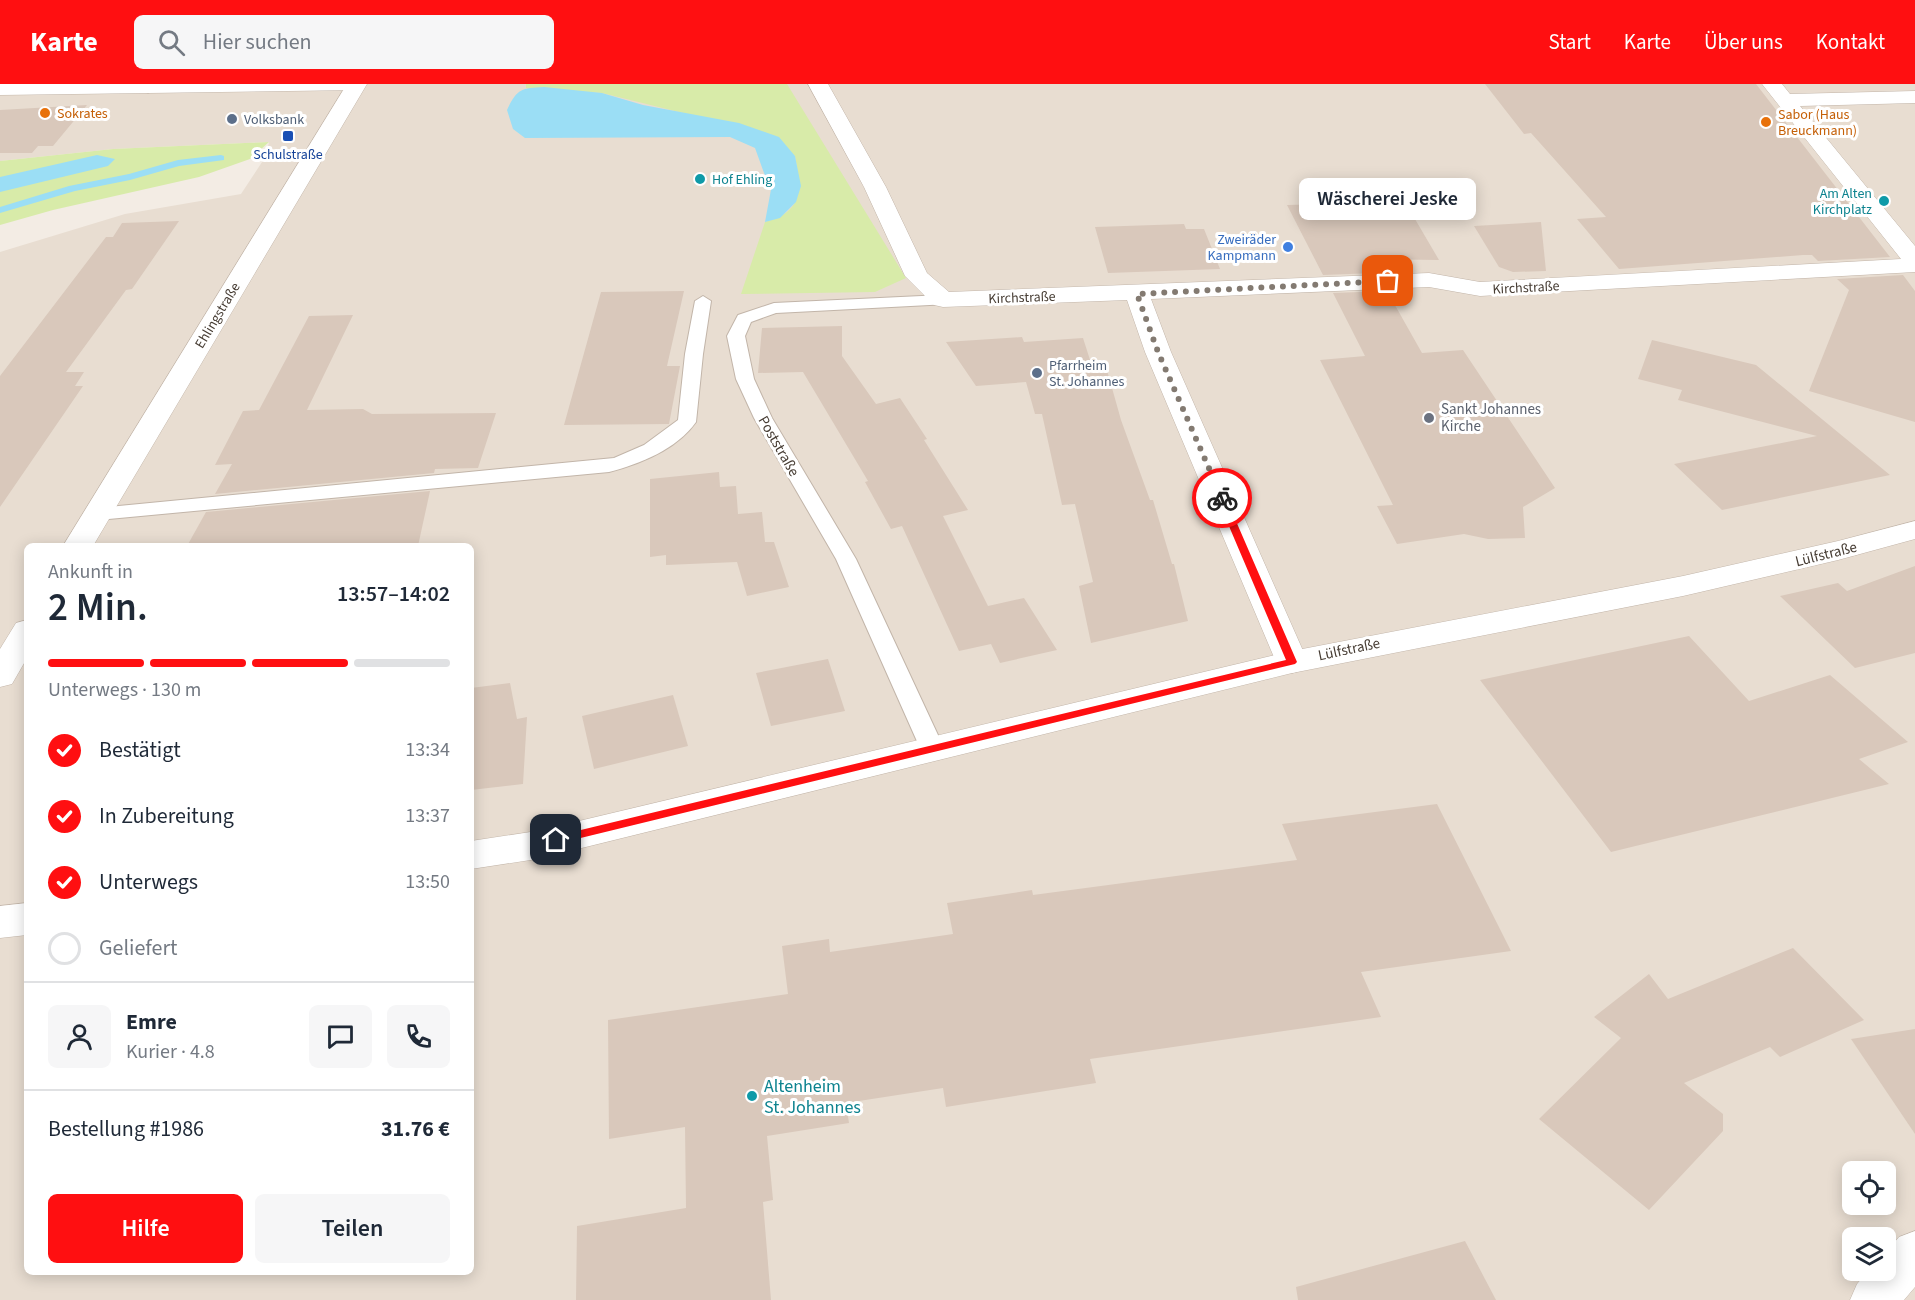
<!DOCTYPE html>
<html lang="de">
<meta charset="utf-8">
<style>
:root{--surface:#fff;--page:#f6f6f7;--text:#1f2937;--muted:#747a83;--line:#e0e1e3;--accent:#ff0f11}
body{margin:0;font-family:"Source Sans 3",sans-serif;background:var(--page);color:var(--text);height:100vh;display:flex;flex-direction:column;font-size:22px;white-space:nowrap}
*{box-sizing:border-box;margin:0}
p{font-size:20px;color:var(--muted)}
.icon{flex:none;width:33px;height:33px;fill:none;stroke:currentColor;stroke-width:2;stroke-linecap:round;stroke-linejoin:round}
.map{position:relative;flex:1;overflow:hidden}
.sheet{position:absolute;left:24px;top:459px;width:450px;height:732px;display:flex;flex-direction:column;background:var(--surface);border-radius:9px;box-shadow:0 3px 15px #0003}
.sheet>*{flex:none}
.controls{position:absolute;left:1842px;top:1077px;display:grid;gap:12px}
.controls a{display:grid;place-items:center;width:54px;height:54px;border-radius:9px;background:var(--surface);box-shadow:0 3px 15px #0003;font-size:30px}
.pin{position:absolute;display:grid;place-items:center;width:51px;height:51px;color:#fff;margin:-26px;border-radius:12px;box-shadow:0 3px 9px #0006}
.courier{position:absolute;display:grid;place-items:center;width:60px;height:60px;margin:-30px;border:4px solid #ff0f11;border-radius:50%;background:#fff;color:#222;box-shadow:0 2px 8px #0007}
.bubble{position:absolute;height:42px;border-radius:9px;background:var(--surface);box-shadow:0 3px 15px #0003;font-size:20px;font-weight:600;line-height:42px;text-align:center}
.overview em{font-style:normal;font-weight:600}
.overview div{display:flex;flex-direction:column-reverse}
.overview{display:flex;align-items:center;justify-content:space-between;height:102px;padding:0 24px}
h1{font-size:39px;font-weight:600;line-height:45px}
.bar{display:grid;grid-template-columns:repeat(4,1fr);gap:9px 6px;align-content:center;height:72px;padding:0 24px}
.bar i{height:8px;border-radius:4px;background:var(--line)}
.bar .active{background:var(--accent)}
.bar p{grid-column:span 4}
.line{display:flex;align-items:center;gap:15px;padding:0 24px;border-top:2px solid var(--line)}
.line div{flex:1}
.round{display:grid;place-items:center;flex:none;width:63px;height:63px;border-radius:9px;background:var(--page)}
ol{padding:0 24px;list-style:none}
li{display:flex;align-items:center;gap:18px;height:66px}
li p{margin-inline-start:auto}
li .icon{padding:6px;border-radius:50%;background:var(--accent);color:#fff;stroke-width:4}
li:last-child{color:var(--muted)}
li i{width:33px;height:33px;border:3px solid var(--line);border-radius:50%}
.cta{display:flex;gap:12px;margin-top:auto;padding:12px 24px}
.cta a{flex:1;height:69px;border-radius:9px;background:var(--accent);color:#fff;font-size:24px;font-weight:600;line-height:69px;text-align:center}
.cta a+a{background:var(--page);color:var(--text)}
header{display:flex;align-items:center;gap:36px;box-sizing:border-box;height:84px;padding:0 30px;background:var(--accent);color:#fff}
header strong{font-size:28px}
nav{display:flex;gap:33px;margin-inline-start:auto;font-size:21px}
.search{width:420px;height:54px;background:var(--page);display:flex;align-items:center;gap:15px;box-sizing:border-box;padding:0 21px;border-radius:9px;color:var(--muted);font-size:22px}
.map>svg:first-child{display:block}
</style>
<header>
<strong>Karte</strong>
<div class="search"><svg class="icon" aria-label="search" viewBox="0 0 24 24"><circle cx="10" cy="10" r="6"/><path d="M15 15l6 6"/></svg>Hier suchen</div>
<nav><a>Start</a><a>Karte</a><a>Über uns</a><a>Kontakt</a></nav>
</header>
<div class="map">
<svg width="1915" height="1216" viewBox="0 0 1915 1216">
<rect width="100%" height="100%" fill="#f3ece4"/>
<path fill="#e8ddd1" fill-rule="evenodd" d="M0,0H1915V1216H0V168L125,130L241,110L266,72L269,58L113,65L0,77ZM27,462H471V1188H27ZM1852,1088H1886V1120H1852ZM1852,1154H1886V1186H1852Z"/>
<g fill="#d8eba9">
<path d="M526,0H787L906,194L875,208L741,210L765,138C804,127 801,106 795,72L687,30L602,9L526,4Z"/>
<path d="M269,58L250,75L199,93L53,126L0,141V77L113,65Z"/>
</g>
<g fill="#9bdef5">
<path d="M544,3L602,9L643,21L739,39L779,53L795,72L801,102L796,118L780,134L765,138L772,100H768L755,64L730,53L525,54L513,45L507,26C517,5 521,4 544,3Z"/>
<path d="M97,71L115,75L108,82L0,108V93Z"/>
</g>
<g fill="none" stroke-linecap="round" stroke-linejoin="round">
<path fill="#9bdef5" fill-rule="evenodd" d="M221,71L224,72V76L179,82L130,96L75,107L0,129V123L69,102L129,90L178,76Z"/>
</g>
<g fill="#d9c8bb">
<path d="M1485,0H1756L1890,173L1818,177L1812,171H1803L1619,185L1577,135L1606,133L1531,49L1524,50Z"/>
<path d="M87,21L53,62H38L32,69H0V26Z"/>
<path d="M1405,118L1439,176L1368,175L1376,189L1323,191L1287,121Z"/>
<path d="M179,137L132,205L126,206L66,288H84L75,302H83L0,423V292L106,153H113L122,139Z"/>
<path d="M1541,138L1546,187L1513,188L1499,183L1474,142Z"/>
<path d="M1184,140L1186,145H1204L1220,185L1108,189L1095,143Z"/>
<path d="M1903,191L1915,207V338L1809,307L1849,206L1837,195Z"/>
<path d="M684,207L667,282H680L669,340L564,341L601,208Z"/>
<path d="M1387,207L1422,269L1463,266L1555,404L1523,423L1525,454L1488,455L1464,450L1397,460L1377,422L1393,421L1320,276L1365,272L1333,209Z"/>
<path d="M353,231L307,326L363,325L372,330L496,329L478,384L435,385L434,389L215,410L232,380L215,381L243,327L259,326L309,232Z"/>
<path d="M842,242V272L876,320L900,314L927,355L924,356L968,426L943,432L988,522L1024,514L1057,566L1000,579L991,560L959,567L902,442L891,445L865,398L868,397L803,288L758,289L762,244Z"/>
<path d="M1022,253L1024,258L1083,254L1091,279H1105L1121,336L1150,416H1153L1172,480H1174L1188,537L1091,559L1079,502L1093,498L1075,420L1062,421L1042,330H1035L1026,298L976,302L946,258Z"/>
<path d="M1652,256L1756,281L1890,391L1722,426L1674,380L1817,352L1678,316L1682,306L1638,295Z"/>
<path d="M719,388L720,403L736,402L738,430L762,428L765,458H774L789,503L747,512L737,478L666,481V471L650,473V395Z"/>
<path d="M430,407L418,462H187L206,428Z"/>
<path d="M1915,482V569L1855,584L1780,512L1838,499L1847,507Z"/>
<path d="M1689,552L1749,617L1830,591L1908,658L1859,675L1889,700L1611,768L1480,596Z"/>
<path d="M828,575L845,627L771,642L756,589Z"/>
<path d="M510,599L517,635L527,633L523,700L471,706V604Z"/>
<path d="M673,611L688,662L594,685L582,632Z"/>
<path d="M1437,720L1511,867L1361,888L1381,933L1090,975L1096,999L946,1023L943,1004L846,1019L849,1039L767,1052L773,1116L763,1118L771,1216H576L577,1142L686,1124L685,1043L609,1055L608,936L788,910L782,862L829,855L830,868L953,850L947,819L1032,806L1033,811L1297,776L1282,740Z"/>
<path d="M1793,864L1864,936L1780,973L1770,963L1684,999L1723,1030V1047L1649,1126L1539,1035L1621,954L1594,933L1649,890L1668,915Z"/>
<path d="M1915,945V1050L1851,955Z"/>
<path d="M1465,1157L1496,1216H1298L1296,1203Z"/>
</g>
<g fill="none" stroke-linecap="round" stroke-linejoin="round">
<g stroke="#c2b5a9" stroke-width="2">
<g id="service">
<path d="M943,211L951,216L949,220L776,229L751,238L745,252L754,295L772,334L856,475L944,664L940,670L932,673L924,670L920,664L836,475L754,334L736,295L727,252L738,231L774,219Z"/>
<path d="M703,212L711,217L703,270L696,338C677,365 640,380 609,388L98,436L91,434L88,430L91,426L98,424L614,374L644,361L678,336L685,270L695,217Z"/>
</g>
</g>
<g stroke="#c2b5a9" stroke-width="1">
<path id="pedestrian" d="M0,0H156L158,3L155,7L148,9L0,11Z"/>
</g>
<g stroke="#c2b5a9" stroke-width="1">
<g id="minor">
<path d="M140,0H366L363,4L356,6L148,9L141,7L138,3Z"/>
<path d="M808,0H828L886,103L927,189L949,208L1429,189L1480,198L1901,175L1762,0H1782L1790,10L1915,7V19L1800,22L1915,162V188L1480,212L1429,203L1151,215L1171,268L1308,578L1303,586L1292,589L1281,586L1276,578L1145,268L1127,216L943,223L934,221L905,192L864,103Z"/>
<path d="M1915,1147V1203L1904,1216H1850L1857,1200L1869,1186H1886V1168L1899,1153Z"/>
</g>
</g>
<g stroke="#c2b5a9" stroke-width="1">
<g id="tertiary">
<path d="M347,0H367L93,462H63Z"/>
<path d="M1915,437V455L1838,476L1683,512L1292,589L537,775L471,785V757L537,747L1292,567L1683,492L1838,457Z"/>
<path d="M27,536V574L12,600L0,603V565L16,539Z"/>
<path d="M27,819V851L0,854V822Z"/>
</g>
</g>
<use href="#service" fill="#fff" fill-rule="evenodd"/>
<use href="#pedestrian" fill="#fff" fill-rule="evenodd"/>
<use href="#minor" fill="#fff" fill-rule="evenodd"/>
<use href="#tertiary" fill="#fff" fill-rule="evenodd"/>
</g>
<path fill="#ff0f11" d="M1219,412L1226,414L1297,578L1295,580L556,760L550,756L556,752L1286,576L1217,414Z"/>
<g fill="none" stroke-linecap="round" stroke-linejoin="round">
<path stroke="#837a71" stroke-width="6" stroke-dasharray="0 10.8" d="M1222,414L1158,268L1137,210L1388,197"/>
</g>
<g fill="#e8710a" stroke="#fff" stroke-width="2">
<circle cx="45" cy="29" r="6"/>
<circle cx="1766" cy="38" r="6"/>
</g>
<g fill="#5c6f8a" stroke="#fff" stroke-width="2">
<circle cx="232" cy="35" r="6"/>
<circle cx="1037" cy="289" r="6"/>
</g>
<rect fill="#1a4fb4" stroke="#fff" stroke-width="2" x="282" y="46" width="12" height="12" rx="3"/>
<g fill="#0f9aa8" stroke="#fff" stroke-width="2">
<circle cx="700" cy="95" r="6"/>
<circle cx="1884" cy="117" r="6"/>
<circle cx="752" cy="1012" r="6"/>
</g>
<circle fill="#3f7fe0" stroke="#fff" stroke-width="2" cx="1288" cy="163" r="6"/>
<circle fill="#6b7280" stroke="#fff" stroke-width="2" cx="1429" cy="334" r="6"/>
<g text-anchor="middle" stroke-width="6" stroke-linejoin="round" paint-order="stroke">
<g font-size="14" fill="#c56008" stroke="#fff" text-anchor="start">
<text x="57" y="34">Sokrates</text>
<text x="1778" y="35">Sabor (Haus<tspan x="1778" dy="16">Breuckmann)</tspan></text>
</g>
<g font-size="14" fill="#4e5e75" stroke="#fff" text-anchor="start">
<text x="244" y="40">Volksbank</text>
<text x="1049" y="286">Pfarrheim<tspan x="1049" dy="16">St. Johannes</tspan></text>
</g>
<g font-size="14" fill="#164399" stroke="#fff">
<text x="288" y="75">Schulstraße</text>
</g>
<g font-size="14" fill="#0d838f" stroke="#fff" text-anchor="start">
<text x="712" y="100">Hof Ehling</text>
<text x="1872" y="114" text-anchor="end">Am Alten<tspan x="1872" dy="16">Kirchplatz</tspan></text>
</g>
<g font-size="14" fill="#366cbe" stroke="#fff" text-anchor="end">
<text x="1276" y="160">Zweiräder<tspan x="1276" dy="16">Kampmann</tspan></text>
</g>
<g font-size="14" fill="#463c33" stroke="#fff">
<text transform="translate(1526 203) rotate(-3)" y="5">Kirchstraße</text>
<text transform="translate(1022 213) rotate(-2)" y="5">Kirchstraße</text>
<text transform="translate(217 231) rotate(-59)" y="5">Ehlingstraße</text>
</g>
<g font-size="15" fill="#5b616d" stroke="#fff" text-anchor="start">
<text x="1441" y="330">Sankt Johannes<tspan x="1441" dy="17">Kirche</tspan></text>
</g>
<g font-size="15" fill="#463c33" stroke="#fff">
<text transform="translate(779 362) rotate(60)" y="5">Poststraße</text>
<text transform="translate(1826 470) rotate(-14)" y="5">Lülfstraße</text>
<text transform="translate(1349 565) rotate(-12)" y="5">Lülfstraße</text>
</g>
<g font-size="18" fill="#0d838f" stroke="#fff" text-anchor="start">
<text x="764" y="1008">Altenheim<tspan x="764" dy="21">St. Johannes</tspan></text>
</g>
</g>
</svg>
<div class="controls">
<a><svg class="icon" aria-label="locate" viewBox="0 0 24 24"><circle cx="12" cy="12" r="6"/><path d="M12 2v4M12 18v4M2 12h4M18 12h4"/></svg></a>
<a><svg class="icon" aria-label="layers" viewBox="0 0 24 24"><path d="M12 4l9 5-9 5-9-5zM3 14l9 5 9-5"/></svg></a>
</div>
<div class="pin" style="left:1388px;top:197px;background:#ea580c"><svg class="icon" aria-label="bag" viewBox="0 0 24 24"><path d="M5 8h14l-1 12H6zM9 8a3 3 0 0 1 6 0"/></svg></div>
<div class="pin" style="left:556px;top:756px;background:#1f2937"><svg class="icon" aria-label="home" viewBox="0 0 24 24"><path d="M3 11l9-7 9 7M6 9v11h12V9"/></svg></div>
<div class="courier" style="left:1222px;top:414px"><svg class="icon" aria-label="bike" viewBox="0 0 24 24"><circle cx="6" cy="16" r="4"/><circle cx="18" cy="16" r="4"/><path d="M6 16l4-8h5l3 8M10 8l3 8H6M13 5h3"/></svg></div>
<div class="bubble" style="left:1299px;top:94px;width:177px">Wäscherei Jeske</div>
<section class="sheet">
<div class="overview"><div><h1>2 Min.</h1><p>Ankunft in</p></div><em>13:57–14:02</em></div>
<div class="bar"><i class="active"></i><i class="active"></i><i class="active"></i><i></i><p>Unterwegs · 130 m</p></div>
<ol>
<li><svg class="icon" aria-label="check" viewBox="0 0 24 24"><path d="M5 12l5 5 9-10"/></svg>Bestätigt<p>13:34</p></li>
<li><svg class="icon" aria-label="check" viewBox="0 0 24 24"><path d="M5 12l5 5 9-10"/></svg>In Zubereitung<p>13:37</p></li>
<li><svg class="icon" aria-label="check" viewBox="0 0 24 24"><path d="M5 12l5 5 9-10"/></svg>Unterwegs<p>13:50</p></li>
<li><i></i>Geliefert</li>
</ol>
<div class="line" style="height:108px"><a class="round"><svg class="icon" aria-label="person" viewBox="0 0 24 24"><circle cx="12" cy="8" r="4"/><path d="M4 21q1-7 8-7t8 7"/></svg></a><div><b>Emre</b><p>Kurier · 4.8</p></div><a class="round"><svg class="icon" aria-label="chat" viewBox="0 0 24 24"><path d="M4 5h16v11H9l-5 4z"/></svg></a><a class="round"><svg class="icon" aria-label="phone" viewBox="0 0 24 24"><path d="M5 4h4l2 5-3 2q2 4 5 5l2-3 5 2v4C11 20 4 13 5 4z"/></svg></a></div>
<div class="line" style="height:78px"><div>Bestellung #1986</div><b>31.76 €</b></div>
<div class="cta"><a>Hilfe</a><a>Teilen</a></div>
</section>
</div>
